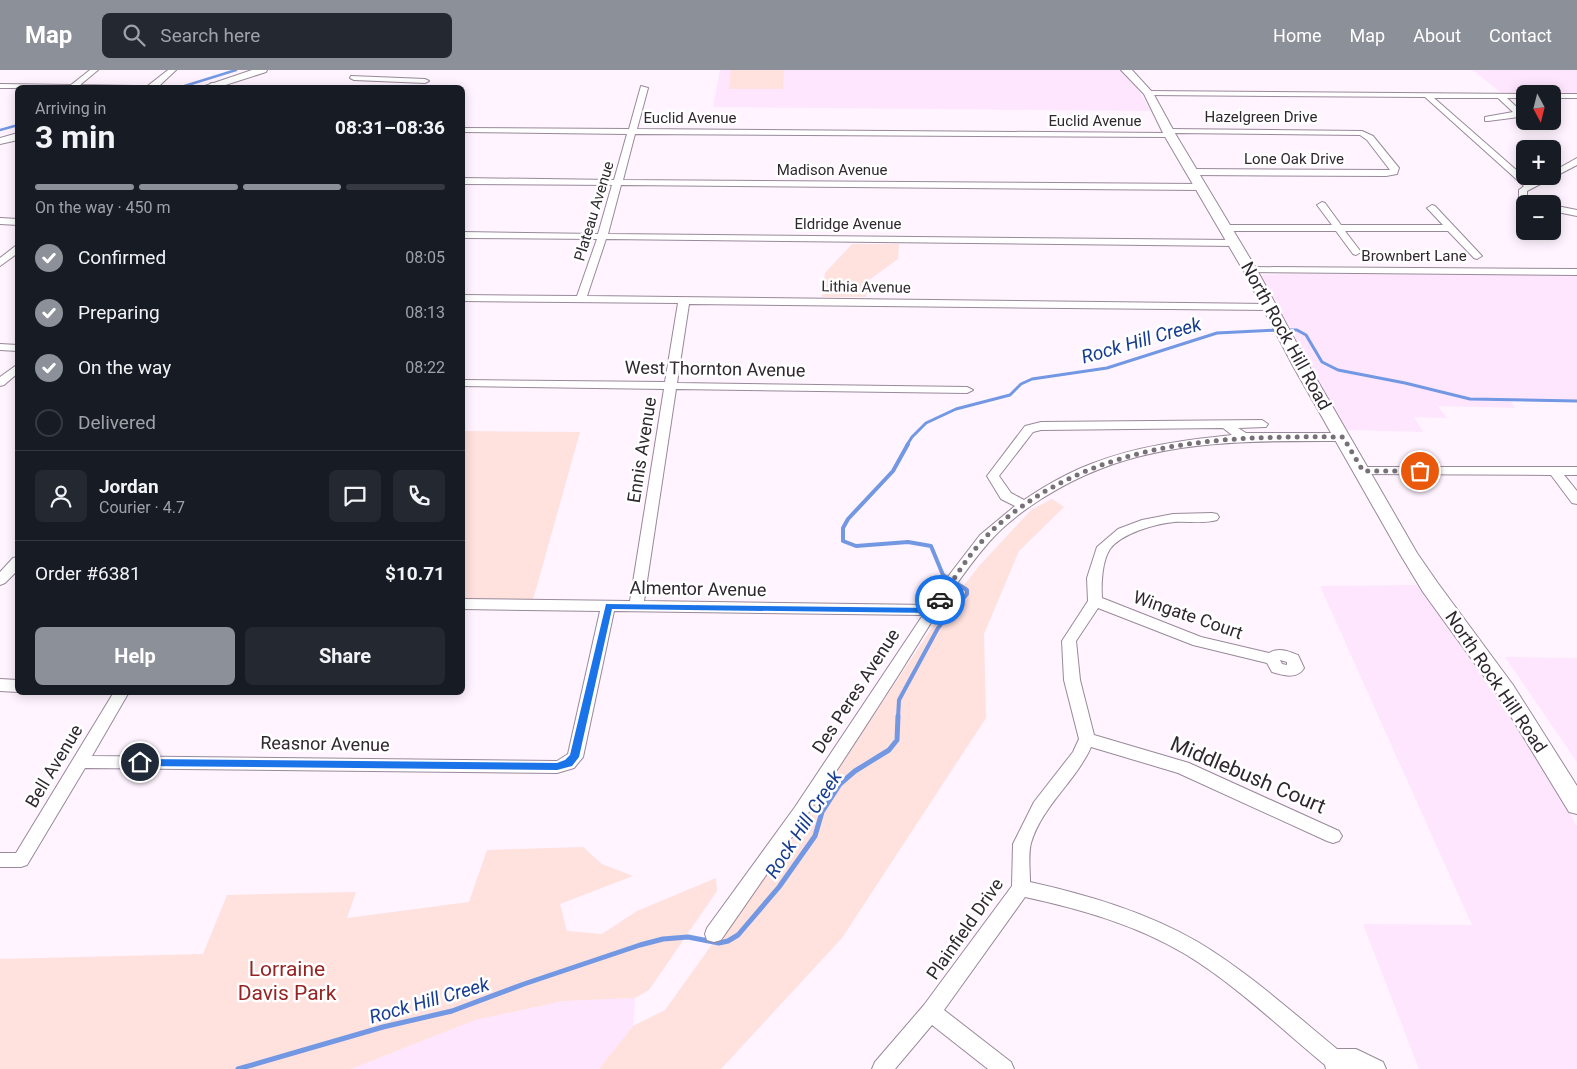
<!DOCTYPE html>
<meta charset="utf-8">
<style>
:root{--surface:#171b24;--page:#242831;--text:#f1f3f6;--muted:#9ea1a6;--line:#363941;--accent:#8c9099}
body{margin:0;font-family:Roboto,sans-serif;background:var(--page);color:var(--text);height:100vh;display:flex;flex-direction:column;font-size:19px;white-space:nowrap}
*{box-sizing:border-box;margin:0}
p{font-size:16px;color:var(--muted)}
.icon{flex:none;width:28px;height:28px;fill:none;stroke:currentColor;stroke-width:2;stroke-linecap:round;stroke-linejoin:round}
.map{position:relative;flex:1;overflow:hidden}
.side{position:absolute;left:15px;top:15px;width:450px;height:610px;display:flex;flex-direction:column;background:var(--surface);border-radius:8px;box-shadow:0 2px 12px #0003}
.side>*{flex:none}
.needle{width:32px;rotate:173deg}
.buttons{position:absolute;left:1516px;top:15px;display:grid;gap:10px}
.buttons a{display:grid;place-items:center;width:45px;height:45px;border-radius:8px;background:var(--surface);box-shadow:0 2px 12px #0003;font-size:25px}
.pin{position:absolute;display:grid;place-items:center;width:42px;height:42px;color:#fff;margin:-21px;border:2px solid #fff;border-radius:50%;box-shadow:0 1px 5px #0007}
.courier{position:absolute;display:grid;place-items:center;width:50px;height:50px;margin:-25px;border:4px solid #1a73e8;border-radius:50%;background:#fff;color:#222;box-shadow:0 1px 6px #0007}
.overview em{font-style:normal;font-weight:700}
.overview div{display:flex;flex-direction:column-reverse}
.overview{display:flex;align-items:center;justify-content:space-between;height:85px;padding:0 20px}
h1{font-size:32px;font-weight:700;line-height:38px}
.bar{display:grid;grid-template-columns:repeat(4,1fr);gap:8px 5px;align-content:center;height:60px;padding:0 20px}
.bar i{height:6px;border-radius:4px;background:var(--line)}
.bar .selected{background:var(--accent)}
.bar p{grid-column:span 4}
.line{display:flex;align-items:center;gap:12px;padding:0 20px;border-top:1px solid var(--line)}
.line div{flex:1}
.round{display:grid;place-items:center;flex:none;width:52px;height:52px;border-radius:8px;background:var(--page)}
ol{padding:0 20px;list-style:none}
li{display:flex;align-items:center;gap:15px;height:55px}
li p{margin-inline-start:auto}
li .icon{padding:5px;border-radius:50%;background:var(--accent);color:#fff;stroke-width:4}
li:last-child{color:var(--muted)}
li i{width:28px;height:28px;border:2px solid var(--line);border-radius:50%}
.primary-button{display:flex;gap:10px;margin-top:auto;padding:10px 20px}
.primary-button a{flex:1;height:58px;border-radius:8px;background:var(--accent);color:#fff;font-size:20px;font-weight:700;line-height:58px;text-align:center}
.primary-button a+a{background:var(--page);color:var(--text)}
header{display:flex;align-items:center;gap:30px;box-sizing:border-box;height:70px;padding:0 25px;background:var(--accent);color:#fff}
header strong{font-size:24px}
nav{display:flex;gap:28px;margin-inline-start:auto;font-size:18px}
.search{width:350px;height:45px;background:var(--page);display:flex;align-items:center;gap:12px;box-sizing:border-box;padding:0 18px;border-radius:8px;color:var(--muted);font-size:19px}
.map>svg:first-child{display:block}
</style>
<header>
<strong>Map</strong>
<div class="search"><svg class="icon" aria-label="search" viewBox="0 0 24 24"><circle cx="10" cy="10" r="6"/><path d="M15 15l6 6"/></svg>Search here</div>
<nav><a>Home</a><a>Map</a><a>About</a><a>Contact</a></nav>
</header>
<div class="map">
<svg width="1577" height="999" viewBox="0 0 1577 999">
<rect width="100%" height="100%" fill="#fff4ff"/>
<g fill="#fee6fe">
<path d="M720,0H1121L1138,19L1151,41L713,37Z"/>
<path d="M1473,0H1577V24L1501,23Z"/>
<path d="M1295,204L1577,205V330H1510L1515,338L1438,336L1447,348L1414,347L1423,362L1347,360L1286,257L1280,236L1260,210L1261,206L1264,205Z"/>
<path d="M1419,515L1518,654L1577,756V999H1419L1363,854L1472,855L1320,516Z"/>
<path d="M1505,587L1577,588V692Z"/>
<path d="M635,928L633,956L599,999H351L475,950L563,931Z"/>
</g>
<g fill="#ffe1de">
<path d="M731,0H784L783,19H729Z"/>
<path d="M852,174H899L898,189L869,210L866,227H822L825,203Z"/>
<path d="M463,361L580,362L533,530L463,529Z"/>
<path d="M1052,429L1064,437L1019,481L984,564L986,648L842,868L721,999H599L633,956L665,940L844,690L937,550L979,496L1031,440Z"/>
<path d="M583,777L602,794L633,806L560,834L567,861L602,864L637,841L716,808L717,821L649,920L635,928L563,931L475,950L351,999H0V889L203,884L227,825L356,822L347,848L469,832L487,780Z"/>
</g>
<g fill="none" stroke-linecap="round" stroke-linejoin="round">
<g stroke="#7297e3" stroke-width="2.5">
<path d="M178,18L236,0"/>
<path d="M0,60L18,55"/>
</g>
<g stroke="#7297e3" stroke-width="3">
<path d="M1286,260H1297L1306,265L1322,292L1338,300L1405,313L1470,329L1577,331"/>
<path d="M907,375L912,367L926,353L956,339L1010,325L1021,314L1032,309L1107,298L1217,263L1279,260"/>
</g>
<path stroke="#7297e3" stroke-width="4" d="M898,648L899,630L938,558L967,524V520L964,518L943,505L931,476L908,472L856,476L843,471V458L848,449L893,401L908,374"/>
<path stroke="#7297e3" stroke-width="5" d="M238,999L383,957L452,941L524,914L640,875L663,869L688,867L719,873L728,871L738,865L779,817L815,766L822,742L840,714L855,701L889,680L897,670L898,646"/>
<g stroke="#99899a" stroke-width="2">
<g id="street">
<path d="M90,0H98L80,15L134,16L137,18H0V14L71,15Z"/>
<path d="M168,0H176L159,16L145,18Z"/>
<path d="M351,6L425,9L429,11L425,13L354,10L350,8Z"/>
<path d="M211,13L235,18H209Z"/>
<path d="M641,16L648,18L637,59L1165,63V59H1168L1362,61L1373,66L1399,98L1397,104L1386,106L1192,105L1188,102L1192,99L1390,100L1367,70L1360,65L1173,63V67H1170L635,64L623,110L1201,114L1205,117L1201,120L621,115L608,164L1233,170L1238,173L1233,176L606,169L587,226L1269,234L1274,237L1269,240L689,234L677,313L967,317L973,320L967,323L676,319L644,531L929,535L950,504L980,465L1015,436L1001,429L987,406L1025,356L1041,352L1262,350L1268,354L1266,357L1238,358L1246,363H1343L1349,367L1343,371C1261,371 1177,369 1100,399C1063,413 1015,442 989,472C949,518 918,576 885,626C832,709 777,790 721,870L714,872L707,870L705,864L707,858L795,737L923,545L614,541L583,687L574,698L557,703L85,698L27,795L21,797H0V783H16L114,622H129L92,686L557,691L568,684L600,541L462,539V529L630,531L664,319L462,316V310L665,312L678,233L462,231V225L577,226L597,169L462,168V162L598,164L612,115L462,114V108L614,110L627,64L462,62V58L629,59ZM1223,358L1232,365C1185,370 1136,376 1091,394C1067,403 1045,416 1024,430L1011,423L999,406L1033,362L1041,360Z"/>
<path d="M1145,21L1525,24V28H1507L1521,41L1519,47L1488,51H1485V47L1513,42L1498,28H1434L1531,113L1544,106H1552V102L1577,88V95L1527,121V126L1539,134H1528L1519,127V120L1524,116L1425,27L1148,25H1145Z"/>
<rect x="1552" y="24" width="25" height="4"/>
<path d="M1322,132L1325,133L1341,155H1443L1427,138L1432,135L1435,136L1482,186L1477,189L1474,188L1448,161H1345L1361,182L1356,185L1353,184L1336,161H1225L1220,158L1225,155H1332L1317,135Z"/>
<path d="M1552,135L1577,140V146L1552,141Z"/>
<path d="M0,148L18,149V155L0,154Z"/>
<path d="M18,174V183L0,196V188Z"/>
<path d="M1250,197L1577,199V205L1247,202L1245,200Z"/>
<path d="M0,274L18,275V281L0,280Z"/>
<path d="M18,294V303L4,315L0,316V307Z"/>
<path d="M1363,397H1577V405H1564L1577,421V434L1572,433L1551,405L1359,404L1357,401Z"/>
<path d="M1212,443L1217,444L1219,447L1217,450C1203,454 1188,451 1174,452C1155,454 1122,463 1110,479C1102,491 1101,514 1102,528L1201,567L1269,583C1279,577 1288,581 1298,585L1304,598C1297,610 1283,605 1272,602L1267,593L1193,575L1098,538L1076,571L1080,610L1094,665L1189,693L1339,761L1342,766L1339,771L1333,773L1327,771L1178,703L1091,677C1076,711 1042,736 1031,773C1028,784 1030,800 1030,812C1088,825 1146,842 1198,872C1248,902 1292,942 1337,979H1356L1383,992L1386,999H1326L1325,995C1279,957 1236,915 1185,884C1136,855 1081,839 1025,827L944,940L1011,992L1014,999H988L932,955L895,999H872L875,992L924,935L1012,816L1013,774L1034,732L1073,682L1079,669L1064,610L1062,571L1088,531L1087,508L1097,477L1118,459L1142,450L1173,444ZM1280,590L1287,592V595L1282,594Z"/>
<path d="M18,487V500L5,513L0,515V502L13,488Z"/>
<path d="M0,609L18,610V622L0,621Z"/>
</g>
</g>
<g stroke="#99899a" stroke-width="2">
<g id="secondary">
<path d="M252,0H267L266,2L216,18H199Z"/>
<path d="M1121,0H1132L1153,23L1176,65L1257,200L1309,296L1417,483L1437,512L1513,615L1577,716V744L1569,742L1499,627L1423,522L1400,484L1293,296L1243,200L1164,65L1144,24Z"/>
<path d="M18,63V70L0,74V68Z"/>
</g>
</g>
<use href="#street" fill="#fff" fill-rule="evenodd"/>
<use href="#secondary" fill="#fff" fill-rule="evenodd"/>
</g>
<path fill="#1a73e8" d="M937,528H940L944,530L936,543H933L612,539L579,687L572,696L557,700L140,696L135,692L140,689L557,693L565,690L570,685L606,534L931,538Z"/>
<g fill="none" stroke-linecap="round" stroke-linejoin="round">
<path stroke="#786f78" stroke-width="5" stroke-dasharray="0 9" d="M940,530C954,509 967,487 984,469C1001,450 1023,435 1044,422C1136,368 1239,366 1343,367L1363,401H1420"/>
</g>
<g text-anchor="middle" stroke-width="5" stroke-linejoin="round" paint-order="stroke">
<g font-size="15" fill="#2f282f" stroke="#fff">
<text x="1261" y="52">Hazelgreen Drive</text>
<text x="690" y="53">Euclid Avenue</text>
<text x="1095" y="56">Euclid Avenue</text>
<text x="1294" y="94">Lone Oak Drive</text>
<text x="832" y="105">Madison Avenue</text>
<text transform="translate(594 141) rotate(-73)" y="5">Plateau Avenue</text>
<text x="848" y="159">Eldridge Avenue</text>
<text x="1414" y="191">Brownbert Lane</text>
<text transform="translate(866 217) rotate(1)" y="5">Lithia Avenue</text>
</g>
<g font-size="18" fill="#2f282f" stroke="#fff">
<text transform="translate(1286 266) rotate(61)" y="6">North Rock Hill Road</text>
<text transform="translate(715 299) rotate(1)" y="6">West Thornton Avenue</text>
<text transform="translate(642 380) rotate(-81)" y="6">Ennis Avenue</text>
<text transform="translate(698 519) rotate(1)" y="6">Almentor Avenue</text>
<text transform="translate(1188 545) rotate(19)" y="6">Wingate Court</text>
<text transform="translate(1496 612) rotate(56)" y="6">North Rock Hill Road</text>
<text transform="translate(856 621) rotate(-57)" y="6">Des Peres Avenue</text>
<text transform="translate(325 674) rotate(1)" y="6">Reasnor Avenue</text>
<text transform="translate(54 696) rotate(-59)" y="6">Bell Avenue</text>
<text transform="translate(965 859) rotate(-55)" y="6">Plainfield Drive</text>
</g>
<g font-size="19" font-style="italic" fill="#173c93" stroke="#fff">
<text transform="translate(1141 270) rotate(-16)" y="7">Rock Hill Creek</text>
<text transform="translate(803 754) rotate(-57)" y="7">Rock Hill Creek</text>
<text transform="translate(429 930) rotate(-16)" y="7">Rock Hill Creek</text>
</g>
<g font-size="21" fill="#2f282f" stroke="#fff">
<text transform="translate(1248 705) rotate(23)" y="7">Middlebush Court</text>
</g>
<g font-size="21" fill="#962423" stroke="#fff">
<text x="287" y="906">Lorraine<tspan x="287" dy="24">Davis Park</tspan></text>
</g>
</g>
</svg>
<div class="buttons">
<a><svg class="needle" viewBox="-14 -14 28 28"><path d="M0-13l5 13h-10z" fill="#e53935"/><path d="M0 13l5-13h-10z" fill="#9ea1a6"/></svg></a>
<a>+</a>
<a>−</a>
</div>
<div class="pin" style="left:1420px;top:401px;background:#ea580c"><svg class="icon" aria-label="bag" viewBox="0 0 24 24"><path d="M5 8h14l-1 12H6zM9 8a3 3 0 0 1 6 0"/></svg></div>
<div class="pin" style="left:140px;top:692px;background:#1f2937"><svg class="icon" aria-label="home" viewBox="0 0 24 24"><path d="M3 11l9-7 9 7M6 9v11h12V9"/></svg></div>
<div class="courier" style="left:940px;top:530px"><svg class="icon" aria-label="car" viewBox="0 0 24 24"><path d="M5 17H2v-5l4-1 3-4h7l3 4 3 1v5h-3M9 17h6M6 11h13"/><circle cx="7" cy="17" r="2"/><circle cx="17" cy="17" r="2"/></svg></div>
<section class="side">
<div class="overview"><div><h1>3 min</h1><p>Arriving in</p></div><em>08:31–08:36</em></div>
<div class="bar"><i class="selected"></i><i class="selected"></i><i class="selected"></i><i></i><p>On the way · 450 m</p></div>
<ol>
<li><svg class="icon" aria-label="check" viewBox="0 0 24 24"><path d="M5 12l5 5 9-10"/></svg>Confirmed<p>08:05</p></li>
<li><svg class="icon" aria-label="check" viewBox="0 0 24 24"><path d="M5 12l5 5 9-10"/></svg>Preparing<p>08:13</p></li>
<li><svg class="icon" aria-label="check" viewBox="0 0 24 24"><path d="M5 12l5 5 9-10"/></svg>On the way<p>08:22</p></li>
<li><i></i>Delivered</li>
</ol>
<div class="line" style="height:90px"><a class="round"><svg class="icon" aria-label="person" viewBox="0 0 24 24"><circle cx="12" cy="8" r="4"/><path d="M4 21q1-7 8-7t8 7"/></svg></a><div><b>Jordan</b><p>Courier · 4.7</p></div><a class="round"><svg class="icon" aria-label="chat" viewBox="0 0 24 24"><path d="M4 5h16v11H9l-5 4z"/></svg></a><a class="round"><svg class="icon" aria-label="phone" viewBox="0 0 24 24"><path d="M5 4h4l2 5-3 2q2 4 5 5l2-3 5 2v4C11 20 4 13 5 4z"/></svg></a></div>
<div class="line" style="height:65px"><div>Order #6381</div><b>$10.71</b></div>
<div class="primary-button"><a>Help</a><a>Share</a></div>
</section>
</div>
